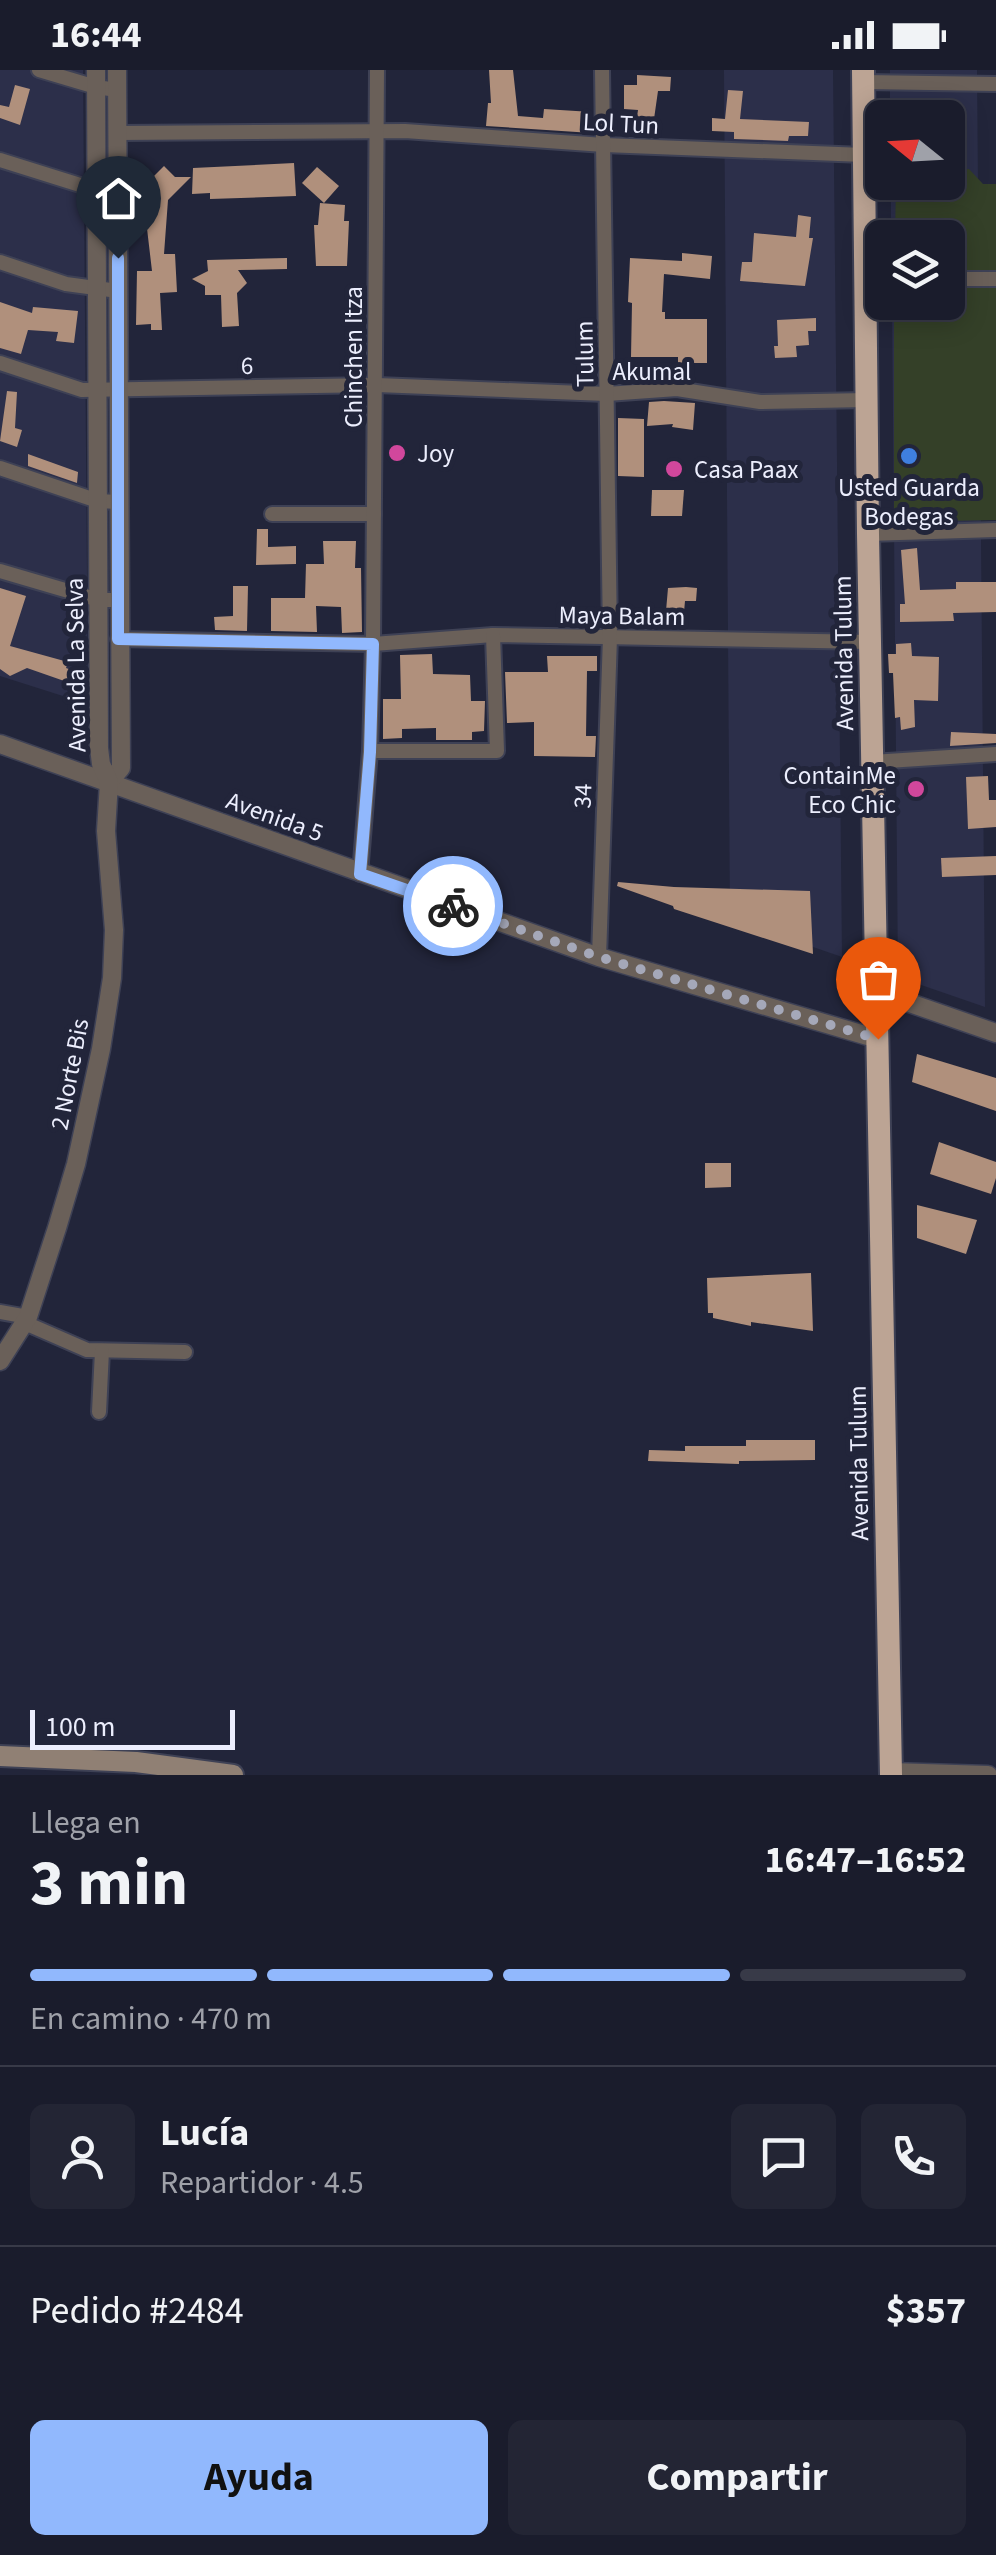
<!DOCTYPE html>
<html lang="es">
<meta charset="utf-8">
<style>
:root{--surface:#1a1c2c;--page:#232534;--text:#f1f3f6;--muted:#9fa1a9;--line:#383a48;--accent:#91b8fd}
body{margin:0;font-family:"Source Sans 3",sans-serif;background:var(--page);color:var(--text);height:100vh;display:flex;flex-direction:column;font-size:38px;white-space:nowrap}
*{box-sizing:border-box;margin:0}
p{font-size:32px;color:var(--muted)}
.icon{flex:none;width:55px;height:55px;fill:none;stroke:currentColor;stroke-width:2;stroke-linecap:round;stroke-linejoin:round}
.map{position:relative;height:1705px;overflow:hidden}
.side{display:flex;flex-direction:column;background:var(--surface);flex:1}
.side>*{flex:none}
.needle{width:65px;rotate:288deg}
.buttons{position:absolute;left:865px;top:30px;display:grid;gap:20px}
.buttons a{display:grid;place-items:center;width:100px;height:100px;border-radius:15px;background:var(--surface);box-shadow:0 5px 25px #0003,0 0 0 2px var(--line);font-size:50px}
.scale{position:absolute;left:30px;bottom:25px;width:205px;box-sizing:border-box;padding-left:10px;border:5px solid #eceefd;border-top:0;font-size:28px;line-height:35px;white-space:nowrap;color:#eceefd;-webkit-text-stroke:8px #22253a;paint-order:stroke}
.pin{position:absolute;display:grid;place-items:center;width:85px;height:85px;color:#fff;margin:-102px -42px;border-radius:50% 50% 50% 0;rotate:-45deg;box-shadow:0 0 10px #0007}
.pin .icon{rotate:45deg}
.courier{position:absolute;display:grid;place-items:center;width:100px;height:100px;margin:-50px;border:8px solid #91b8fd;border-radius:50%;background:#fff;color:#222;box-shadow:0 2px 12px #0007}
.summary em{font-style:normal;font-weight:700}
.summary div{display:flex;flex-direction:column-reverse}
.summary{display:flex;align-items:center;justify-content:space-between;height:170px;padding:0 30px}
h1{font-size:65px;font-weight:700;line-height:75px}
.bar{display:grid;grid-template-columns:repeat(4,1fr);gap:15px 10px;align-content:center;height:120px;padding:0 30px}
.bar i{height:12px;border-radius:8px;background:var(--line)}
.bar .current{background:var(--accent)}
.bar p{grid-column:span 4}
.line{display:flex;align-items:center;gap:25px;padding:0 30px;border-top:2px solid var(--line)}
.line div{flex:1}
.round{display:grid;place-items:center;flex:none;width:105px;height:105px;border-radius:15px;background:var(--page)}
.cta{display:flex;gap:20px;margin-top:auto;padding:20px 30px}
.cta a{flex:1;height:115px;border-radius:15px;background:var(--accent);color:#111;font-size:40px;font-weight:700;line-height:115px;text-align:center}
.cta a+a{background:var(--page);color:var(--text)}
.status{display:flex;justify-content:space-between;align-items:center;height:70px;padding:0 50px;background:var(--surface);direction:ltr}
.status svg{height:28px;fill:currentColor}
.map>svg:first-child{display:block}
</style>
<div class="status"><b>16:44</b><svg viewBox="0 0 49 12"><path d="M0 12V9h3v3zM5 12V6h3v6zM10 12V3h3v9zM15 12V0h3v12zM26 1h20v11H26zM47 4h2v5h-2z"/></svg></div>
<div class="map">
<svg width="996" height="1705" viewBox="0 0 996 1705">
<rect width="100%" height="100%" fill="#22253a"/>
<g fill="#2c2f4a">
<path d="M0,0H83L88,634L0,606Z"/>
<path d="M724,0H833L842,887L730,848Z"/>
<path d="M890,0H977L985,937L898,907L892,233L948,232V168L891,167V113L948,112V48L890,47Z"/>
</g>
<path fill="#344028" d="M969,99L983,114H996V450L894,452V233L948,232V168L895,167L896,113L948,112V100Z"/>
<g fill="#b0907c">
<path d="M489,0H513L518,46L543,48L544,39L592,42V63L486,56L488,33H491Z"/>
<path d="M637,5L671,7L670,21H658L654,49L637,47L638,40L624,39V15H637Z"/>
<path d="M15,15L30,19L20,55L0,48V35L9,37Z"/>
<path d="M728,20L743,21L740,49L809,52L808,66H789L788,71L734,69V62L712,61V48L725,49Z"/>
<path d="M294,93L296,126L210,129V123L192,124L193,98Z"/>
<path d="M164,96L175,107H191L168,130L164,184H175L177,222L160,223L162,260H151V254L136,255L137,201H152L146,150H152V126L143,117Z"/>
<path d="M317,97L339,116L324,133L302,113Z"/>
<path d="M320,133L345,135L344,151H349L347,196H316L314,155H318Z"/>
<path d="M798,145L811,147L809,168H813L805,216L740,211L742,192H752L754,163L796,167Z"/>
<path d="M682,183L712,186L710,209L664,204L662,242H665V249H707V293H678V287H631L632,233L628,232L630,188L682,191Z"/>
<path d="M287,188V199L238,200L247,213L237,223L239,256L222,257L221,225H205V216L192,209L208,201L207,190Z"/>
<path d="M0,232L32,243L33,237L78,241L74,273L56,271L58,262L28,260L21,284L0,278Z"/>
<path d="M816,248V261H808L809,275L796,276L797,287L775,288L774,276H778L777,250Z"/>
<path d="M7,321L17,322L15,358L22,360L17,377L0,371Z"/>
<path d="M664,331L695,333L693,360L672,357L673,354L647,356L649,332Z"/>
<path d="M618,348L644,349V407L618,406Z"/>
<path d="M28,384L78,402L77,413L28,396Z"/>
<path d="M652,420H684L682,446H651Z"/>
<path d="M257,459H268V477L296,476V494L256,495Z"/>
<path d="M323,471H356L355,498H361L362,562L342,563L341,537L316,536L317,562L271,561V528H305L306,494H324Z"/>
<path d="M917,478L920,520L956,519V512H996V542L953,543L954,551L900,552V534H905L901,480Z"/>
<path d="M233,516H248L247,561L215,560L214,547L233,546Z"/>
<path d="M686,517L697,518L696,531H685L684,542L666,541L668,518Z"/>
<path d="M0,518L26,526L10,576L68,592L66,598L74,601L70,613L27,598L10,606L0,599Z"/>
<path d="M911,573L912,586L939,587L938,631L914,630L915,657L901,660L900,647L895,648L893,603H889L888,584H896V574Z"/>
<path d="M432,584L433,604L470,605L471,631H485L484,661L472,662V670H436V658L402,659V668L383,669V629H401L400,585Z"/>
<path d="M547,586H597V601H587L586,666H596L595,687L534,686V652L507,653L505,602H548Z"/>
<path d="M951,662L996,664V673L950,676Z"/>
<path d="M988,706L989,730H996V757L968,759L966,707Z"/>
<path d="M996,786V805L942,807L941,788Z"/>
<path d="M618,812L674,817L810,821L813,884L674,839L673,836L617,816Z"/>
<path d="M917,984L996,1008V1041L912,1012Z"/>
<path d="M939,1072L996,1092V1108L991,1124L930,1104Z"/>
<path d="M705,1093H731V1117L705,1118Z"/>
<path d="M917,1135L977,1150L966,1184L917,1168Z"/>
<path d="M811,1203L813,1261L751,1252V1256L713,1248V1243H708L707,1208Z"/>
<path d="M746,1370H815V1390L739,1391V1394L648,1391L649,1380L685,1381V1376H746Z"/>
</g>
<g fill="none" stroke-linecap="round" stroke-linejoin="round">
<g stroke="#3e4155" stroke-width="18">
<g id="minor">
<path d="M39,0L96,17L117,20"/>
<path d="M864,12L996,14"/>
<path d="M117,63L405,61L604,75L864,85"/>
<path d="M0,90L96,120L117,121"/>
<path d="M0,192L66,214L118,221"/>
<path d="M867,209H882"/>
<path d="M948,209H996"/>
<path d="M0,293L82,320L377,315L607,324L677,319L760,332L867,330"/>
<path d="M0,398L98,431L118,432"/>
<path d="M272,444H374"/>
<path d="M868,464L996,460"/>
<path d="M0,501L99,530H118"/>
<path d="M118,569L373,574L493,565L871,572"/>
<path d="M370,681H497L493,565"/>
<path d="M872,692L996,684"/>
<path d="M360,804L370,681L373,574L377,0"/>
<path d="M599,887L610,567L602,0"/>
<path d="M0,1242L28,1247"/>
<path d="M25,1253L87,1280L185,1282"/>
<path d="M99,1342L102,1281"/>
</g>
</g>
<g stroke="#3e4155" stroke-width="21">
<g id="tertiary">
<path d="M0,674L599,887L878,969"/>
<path d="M109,712L121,698L117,0"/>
<path d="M878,922L996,963"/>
<path d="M0,1291L28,1247L57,1158L76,1094L101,979L112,908L114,860L106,761L109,712L101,694L99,678L96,0"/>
<path d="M891,1702L988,1705"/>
</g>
</g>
<g stroke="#3e4155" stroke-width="24">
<path id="secondary" d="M0,1686L136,1692L233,1705"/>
</g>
<g stroke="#3e4155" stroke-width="26">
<path id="trunk" d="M863,0L868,464L891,1705"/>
</g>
<use href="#minor" stroke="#6a6059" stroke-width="14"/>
<use href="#tertiary" stroke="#6a6059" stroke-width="18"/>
<use href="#secondary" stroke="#908074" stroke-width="20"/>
<use href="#trunk" stroke="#bca494" stroke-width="22"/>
</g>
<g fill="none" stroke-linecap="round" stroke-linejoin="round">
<path stroke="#a5a8b9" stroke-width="10" stroke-dasharray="0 18" d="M453,836L599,887L878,969"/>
<path stroke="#91b8fd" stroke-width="12" d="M118,188V569L373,574L370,682L360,804L453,836"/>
</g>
<g fill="#d1479c" stroke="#22253a" stroke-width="4">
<circle cx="397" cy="383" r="10"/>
<circle cx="674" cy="399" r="10"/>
<circle cx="916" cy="719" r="10"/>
</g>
<circle fill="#3f7fe0" stroke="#22253a" stroke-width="4" cx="909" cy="386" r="10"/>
<g text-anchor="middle" stroke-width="10" stroke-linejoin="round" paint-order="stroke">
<g font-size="25" fill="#eceefd" stroke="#22253a">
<text transform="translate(621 53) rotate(3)" y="9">Lol Tun</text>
<text transform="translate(584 284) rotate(-91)" y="9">Tulum</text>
<text transform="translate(353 287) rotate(-90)" y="9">Chinchen Itza</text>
<text transform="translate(247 295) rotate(-1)" y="9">6</text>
<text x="652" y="310">Akumal</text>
<text transform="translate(622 545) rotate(1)" y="9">Maya Balam</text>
<text transform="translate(843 583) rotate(-91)" y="9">Avenida Tulum</text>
<text transform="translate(75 595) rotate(-91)" y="9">Avenida La Selva</text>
<text transform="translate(582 726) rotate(-88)" y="9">34</text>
<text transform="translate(275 746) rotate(20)" y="9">Avenida 5</text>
<text transform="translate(69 1004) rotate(-79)" y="9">2 Norte Bis</text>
<text transform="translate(858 1393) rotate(-91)" y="9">Avenida Tulum</text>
</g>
<g font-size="25" fill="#eceefd" stroke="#22253a" text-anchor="start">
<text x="417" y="392">Joy</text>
<text x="694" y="408">Casa Paax</text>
<text x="909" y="426" text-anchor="middle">Usted Guarda<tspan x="909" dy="29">Bodegas</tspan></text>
<text x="896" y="714" text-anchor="end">ContainMe<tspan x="896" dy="29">Eco Chic</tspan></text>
</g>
</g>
</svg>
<div class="buttons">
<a><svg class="needle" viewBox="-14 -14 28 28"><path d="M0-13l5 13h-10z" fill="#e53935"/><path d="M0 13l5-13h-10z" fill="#9fa1a9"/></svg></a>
<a><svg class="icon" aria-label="layers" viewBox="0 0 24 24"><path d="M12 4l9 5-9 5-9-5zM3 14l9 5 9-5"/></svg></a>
</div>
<div class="scale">100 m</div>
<div class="pin" style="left:878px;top:969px;background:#ea580c"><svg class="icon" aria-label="bag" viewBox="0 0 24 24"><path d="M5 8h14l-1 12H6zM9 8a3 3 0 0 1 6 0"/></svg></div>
<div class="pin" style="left:118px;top:188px;background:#1f2937"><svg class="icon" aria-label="home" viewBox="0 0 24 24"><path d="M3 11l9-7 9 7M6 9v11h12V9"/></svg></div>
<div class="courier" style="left:453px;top:836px"><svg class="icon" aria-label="bike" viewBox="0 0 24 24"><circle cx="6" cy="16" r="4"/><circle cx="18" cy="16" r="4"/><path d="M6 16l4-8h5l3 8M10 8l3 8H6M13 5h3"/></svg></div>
</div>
<section class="side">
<div class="summary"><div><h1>3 min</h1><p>Llega en</p></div><em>16:47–16:52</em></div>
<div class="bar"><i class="current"></i><i class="current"></i><i class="current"></i><i></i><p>En camino · 470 m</p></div>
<div class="line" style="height:180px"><a class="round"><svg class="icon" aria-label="person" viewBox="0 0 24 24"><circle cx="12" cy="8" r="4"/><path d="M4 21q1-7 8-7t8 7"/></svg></a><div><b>Lucía</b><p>Repartidor · 4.5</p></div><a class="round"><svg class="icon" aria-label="chat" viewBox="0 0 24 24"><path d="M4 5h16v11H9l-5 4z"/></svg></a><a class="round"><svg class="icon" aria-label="phone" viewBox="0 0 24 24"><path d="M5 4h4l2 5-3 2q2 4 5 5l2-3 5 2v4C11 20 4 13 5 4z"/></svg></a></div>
<div class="line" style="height:130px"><div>Pedido #2484</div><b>$357</b></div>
<div class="cta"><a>Ayuda</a><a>Compartir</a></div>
</section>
